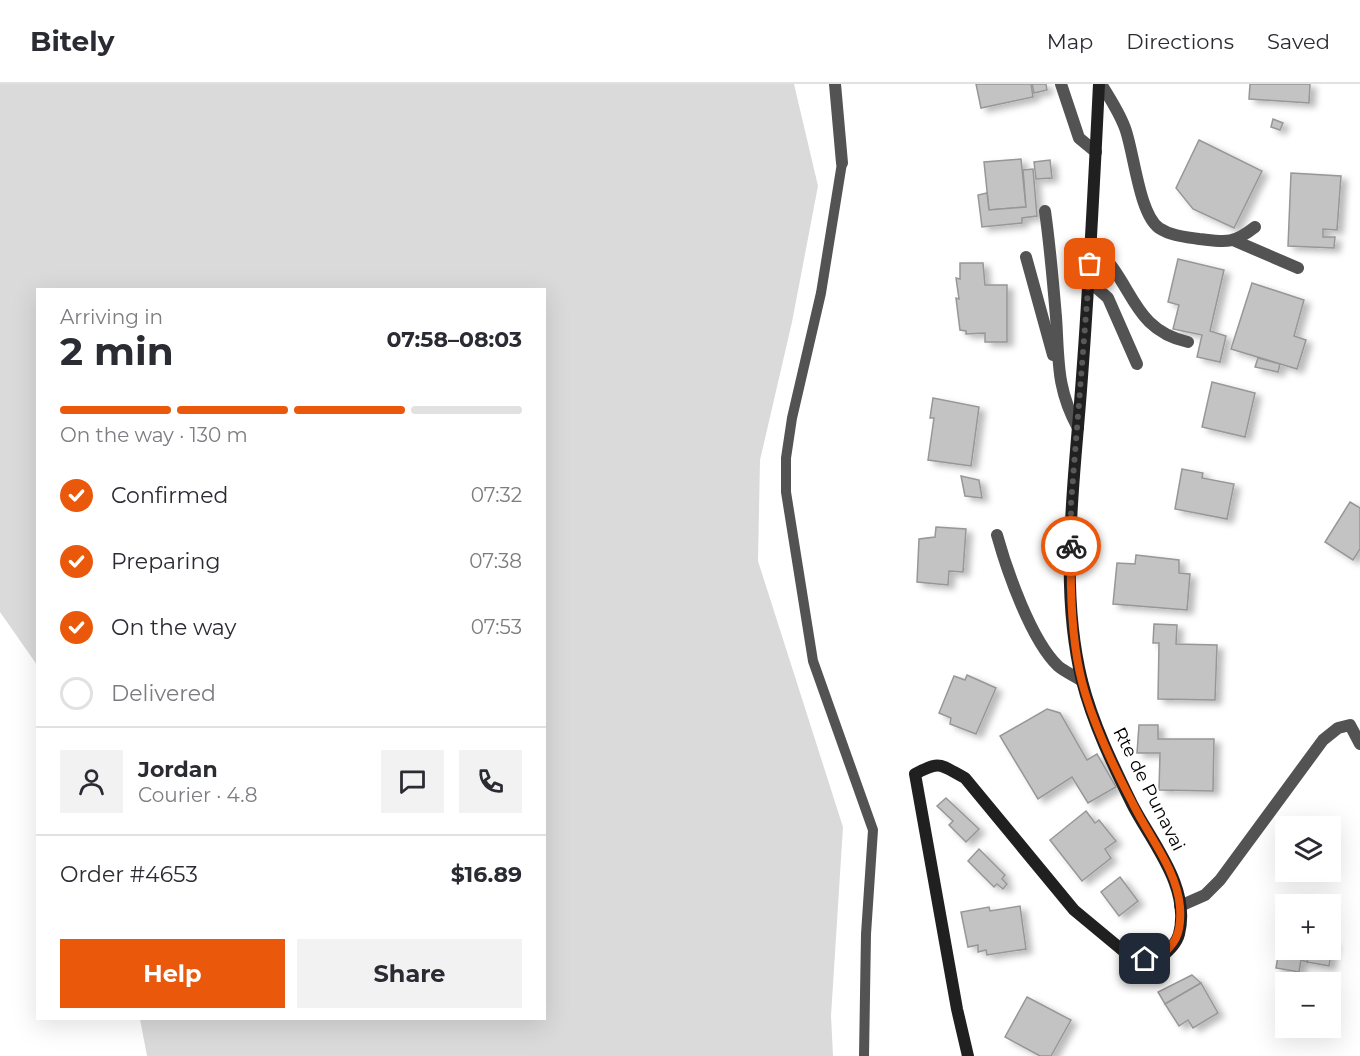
<!DOCTYPE html>
<meta charset="utf-8">
<style>
:root{--surface:#fff;--page:#f2f2f3;--text:#2b2b33;--muted:#7c7c81;--line:#e1e1e2;--accent:#ea580c}
body{margin:0;font-family:Montserrat,sans-serif;background:var(--page);color:var(--text);height:100vh;display:flex;flex-direction:column;font-size:22px;white-space:nowrap}
*{box-sizing:border-box;margin:0}
p{font-size:20px;color:var(--muted)}
.icon{flex:none;width:33px;height:33px;fill:none;stroke:currentColor;stroke-width:2;stroke-linecap:round;stroke-linejoin:round}
.map{position:relative;flex:1;overflow:hidden}
.details{position:absolute;left:36px;top:204px;width:510px;height:732px;display:flex;flex-direction:column;background:var(--surface);border-radius:0px;box-shadow:0 6px 24px #0002}
.details>*{flex:none}
.tools{position:absolute;left:1275px;top:732px;display:grid;gap:12px}
.tools a{display:grid;place-items:center;width:66px;height:66px;border-radius:0px;background:var(--surface);box-shadow:0 6px 24px #0002;font-size:30px}
.pin{position:absolute;display:grid;place-items:center;width:51px;height:51px;color:#fff;margin:-26px;border-radius:12px;box-shadow:0 3px 9px #0006}
.courier{position:absolute;display:grid;place-items:center;width:60px;height:60px;margin:-30px;border:4px solid #ea580c;border-radius:50%;background:#fff;color:#222;box-shadow:0 2px 8px #0007}
.headline em{font-style:normal;font-weight:700}
.headline div{display:flex;flex-direction:column-reverse}
.headline{display:flex;align-items:center;justify-content:space-between;height:102px;padding:0 24px}
h1{font-size:39px;font-weight:700;line-height:45px}
.bar{display:grid;grid-template-columns:repeat(4,1fr);gap:9px 6px;align-content:center;height:72px;padding:0 24px}
.bar i{height:8px;border-radius:4px;background:var(--line)}
.bar .on{background:var(--accent)}
.bar p{grid-column:span 4}
.line{display:flex;align-items:center;gap:15px;padding:0 24px;border-top:2px solid var(--line)}
.line div{flex:1}
.round{display:grid;place-items:center;flex:none;width:63px;height:63px;border-radius:0px;background:var(--page)}
ol{padding:0 24px;list-style:none}
li{display:flex;align-items:center;gap:18px;height:66px}
li p{margin-inline-start:auto}
li .icon{padding:6px;border-radius:50%;background:var(--accent);color:#fff;stroke-width:4}
li:last-child{color:var(--muted)}
li i{width:33px;height:33px;border:3px solid var(--line);border-radius:50%}
.primary-button{display:flex;gap:12px;margin-top:auto;padding:12px 24px}
.primary-button a{flex:1;height:69px;border-radius:0px;background:var(--accent);color:#fff;font-size:24px;font-weight:700;line-height:69px;text-align:center}
.primary-button a+a{background:var(--page);color:var(--text)}
header{display:flex;align-items:center;gap:36px;box-sizing:border-box;height:84px;padding:0 30px;background:var(--surface);border-bottom:2px solid var(--line)}
header strong{font-size:28px}
nav{display:flex;gap:33px;margin-inline-start:auto;font-size:21px}
.map>svg:first-child{display:block}
</style>
<header>
<strong>Bitely</strong>
<nav><a>Map</a><a>Directions</a><a>Saved</a></nav>
</header>
<div class="map">
<svg width="1360" height="972" viewBox="0 0 1360 972">
<defs>
<filter id="shadow"><feDropShadow dx="6" dy="4" stdDeviation="3" flood-color="#0004"/></filter>
</defs>
<rect width="100%" height="100%" fill="#fff"/>
<path fill="#dadada" d="M0,0H794L818,102L792,238L760,376L758,477L843,743L831,932L833,972H147L140,935L544,934V206H38L37,581L0,528Z"/>
<g fill="#c3c3c3" stroke="#979797" stroke-width="1.5" filter="url(#shadow)">
<path d="M976,0H1031L1033,13L981,24Z"/>
<path d="M1032,0H1046L1047,6L1034,9Z"/>
<path d="M1250,0H1310L1309,19L1249,15Z"/>
<path d="M1273,35L1283,39L1280,46L1271,43Z"/>
<path d="M1199,56L1262,87L1234,144L1193,125L1176,104Z"/>
<path d="M1021,75L1026,123L989,126L984,78Z"/>
<path d="M1050,76L1052,94L1036,95L1034,78Z"/>
<path d="M1033,85L1037,132L1022,134V139L982,143L978,111L987,109L989,126L1026,123L1023,86Z"/>
<path d="M1291,89L1341,92L1337,146L1323,145V153H1335L1334,164L1288,162Z"/>
<path d="M1178,175L1224,186L1210,247L1226,252L1220,278L1197,273L1202,251L1173,245L1179,221L1168,218Z"/>
<path d="M960,179H983L985,201H1007V258H985V249L966,250V247L960,246L956,214L959,215L956,194L960,195Z"/>
<path d="M1252,199L1304,216L1294,252L1306,256L1297,285L1231,265Z"/>
<path d="M1258,274L1280,280L1278,288L1255,283Z"/>
<path d="M1212,298L1255,309L1245,353L1202,343Z"/>
<path d="M933,314L979,323L971,382L928,376L934,334H930Z"/>
<path d="M1182,385L1203,389L1202,394L1234,400L1227,435L1175,425Z"/>
<path d="M961,392L979,396L982,414L965,412Z"/>
<path d="M1350,418L1360,424V465L1353,476L1325,458Z"/>
<path d="M936,443L966,445L963,488L949,487L948,501L917,498L919,455L935,453Z"/>
<path d="M1136,471L1179,476V489L1190,490L1187,526L1113,520L1117,479L1135,480Z"/>
<path d="M1154,540L1177,541L1176,560L1217,561L1215,616L1158,615L1159,559H1153Z"/>
<path d="M967,591L996,604L976,650L950,640L951,634L939,629L954,592L965,596Z"/>
<path d="M1047,625L1060,629L1087,676L1097,670L1116,703L1088,719L1072,693L1038,715L1000,652Z"/>
<path d="M1139,641H1158V655H1214L1213,707L1159,706L1160,669H1137Z"/>
<path d="M946,714L979,745L966,758L949,741L953,737L937,722Z"/>
<path d="M1086,727L1095,739L1099,736L1116,757L1105,765L1111,774L1082,797L1050,756Z"/>
<path d="M979,765L1005,791L1002,795L1007,800L1003,805L997,800L994,803L968,777Z"/>
<path d="M1120,793L1138,817L1119,832L1101,808Z"/>
<path d="M1020,822L1026,865L987,871L986,866L978,868V861L968,863L961,828L989,823L990,827Z"/>
<path d="M1330,858H1333L1329,882L1307,878L1310,866H1330Z"/>
<path d="M1289,866H1310L1307,878L1301,876L1299,888L1276,884L1278,872L1287,874Z"/>
<path d="M1192,891L1201,899L1165,920L1158,908Z"/>
<path d="M1201,899L1218,929L1193,944L1188,936L1179,942L1165,920Z"/>
<path d="M1027,913L1071,936L1051,972H1040L1005,953Z"/>
</g>
<g fill="none" stroke-linecap="round" stroke-linejoin="round">
<path stroke="#535353" stroke-width="10" d="M842,79L821,209L792,334L786,374V408L813,577L873,746L866,850L864,972"/>
<g stroke="#535353" stroke-width="12">
<path d="M835,0L842,79"/>
<path d="M1061,0L1079,54L1096,68"/>
<path d="M1101,0C1110,14 1119,28 1125,44C1134,68 1139,130 1159,144C1171,152 1186,153 1199,155C1225,158 1232,161 1255,143"/>
<path d="M1045,127C1050,162 1053,197 1056,233C1059,276 1056,304 1078,344"/>
<path d="M1233,156L1298,184"/>
<path d="M1092,162C1134,195 1129,245 1188,258"/>
<path d="M1026,173L1053,271"/>
<path d="M1089,197L1108,214L1137,280"/>
<path d="M997,451C1007,487 1031,556 1058,582C1065,588 1075,592 1082,597"/>
<path d="M1180,822L1205,811L1220,796L1323,656L1338,644L1350,641L1360,660"/>
</g>
<path stroke="#202020" stroke-width="12" d="M968,972L957,925L915,690C941,676 940,681 965,694L1074,826L1127,870L1156,878C1164,870 1176,862 1179,850C1191,803 1152,759 1132,720C1113,681 1093,640 1082,597C1059,504 1074,400 1081,306C1089,204 1094,102 1099,0"/>
</g>
<g fill="none" stroke-linecap="round" stroke-linejoin="round">
<path stroke="#595959" stroke-width="6" stroke-dasharray="0 10.8" d="M1071,462V420L1090,180"/>
<path stroke="#ea580c" stroke-width="8" d="M1071,462C1070,506 1071,555 1082,598C1093,640 1113,682 1133,720C1149,753 1177,786 1180,823C1182,852 1175,859 1156,878L1145,875"/>
</g>
<g text-anchor="middle" stroke-width="4.5" stroke-linejoin="round" paint-order="stroke">
<g font-size="18" fill="#000" stroke="#fff">
<text transform="translate(1149 705) rotate(63)" y="6">Rte de Punavai</text>
</g>
</g>
</svg>
<div class="tools">
<a><svg class="icon" aria-label="layers" viewBox="0 0 24 24"><path d="M12 4l9 5-9 5-9-5zM3 14l9 5 9-5"/></svg></a>
<a>+</a>
<a>−</a>
</div>
<div class="pin" style="left:1090px;top:180px;background:#ea580c"><svg class="icon" aria-label="bag" viewBox="0 0 24 24"><path d="M5 8h14l-1 12H6zM9 8a3 3 0 0 1 6 0"/></svg></div>
<div class="pin" style="left:1145px;top:875px;background:#1f2937"><svg class="icon" aria-label="home" viewBox="0 0 24 24"><path d="M3 11l9-7 9 7M6 9v11h12V9"/></svg></div>
<div class="courier" style="left:1071px;top:462px"><svg class="icon" aria-label="bike" viewBox="0 0 24 24"><circle cx="6" cy="16" r="4"/><circle cx="18" cy="16" r="4"/><path d="M6 16l4-8h5l3 8M10 8l3 8H6M13 5h3"/></svg></div>
<section class="details">
<div class="headline"><div><h1>2 min</h1><p>Arriving in</p></div><em>07:58–08:03</em></div>
<div class="bar"><i class="on"></i><i class="on"></i><i class="on"></i><i></i><p>On the way · 130 m</p></div>
<ol>
<li><svg class="icon" aria-label="check" viewBox="0 0 24 24"><path d="M5 12l5 5 9-10"/></svg>Confirmed<p>07:32</p></li>
<li><svg class="icon" aria-label="check" viewBox="0 0 24 24"><path d="M5 12l5 5 9-10"/></svg>Preparing<p>07:38</p></li>
<li><svg class="icon" aria-label="check" viewBox="0 0 24 24"><path d="M5 12l5 5 9-10"/></svg>On the way<p>07:53</p></li>
<li><i></i>Delivered</li>
</ol>
<div class="line" style="height:108px"><a class="round"><svg class="icon" aria-label="person" viewBox="0 0 24 24"><circle cx="12" cy="8" r="4"/><path d="M4 21q1-7 8-7t8 7"/></svg></a><div><b>Jordan</b><p>Courier · 4.8</p></div><a class="round"><svg class="icon" aria-label="chat" viewBox="0 0 24 24"><path d="M4 5h16v11H9l-5 4z"/></svg></a><a class="round"><svg class="icon" aria-label="phone" viewBox="0 0 24 24"><path d="M5 4h4l2 5-3 2q2 4 5 5l2-3 5 2v4C11 20 4 13 5 4z"/></svg></a></div>
<div class="line" style="height:78px"><div>Order #4653</div><b>$16.89</b></div>
<div class="primary-button"><a>Help</a><a>Share</a></div>
</section>
</div>
